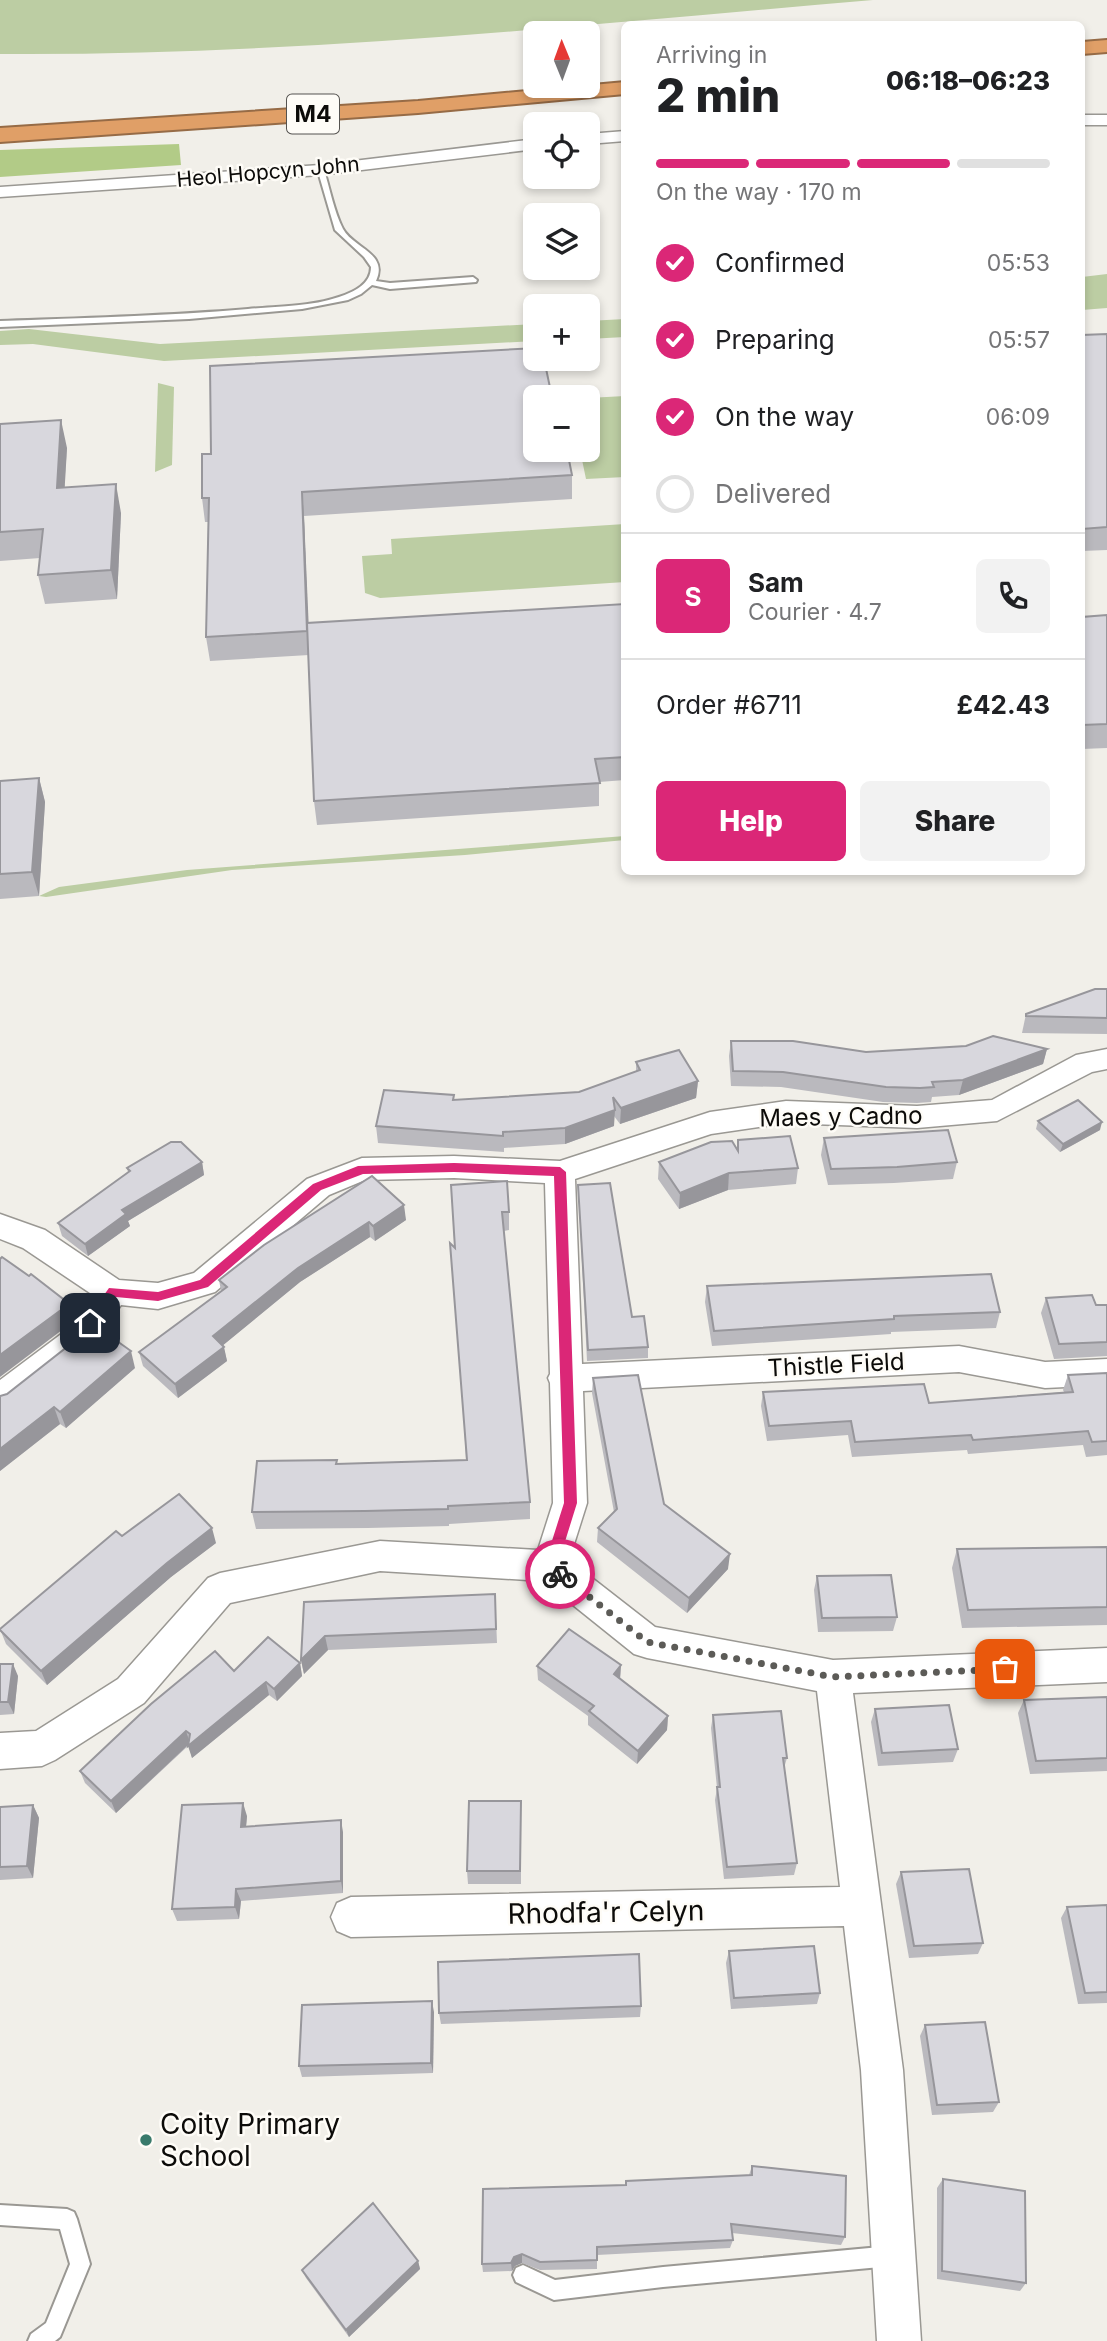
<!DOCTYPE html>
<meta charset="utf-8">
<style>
:root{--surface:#fff;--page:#f2f2f2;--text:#202124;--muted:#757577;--line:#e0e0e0;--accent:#db2777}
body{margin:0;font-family:Inter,sans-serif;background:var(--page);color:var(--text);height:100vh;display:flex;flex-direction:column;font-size:26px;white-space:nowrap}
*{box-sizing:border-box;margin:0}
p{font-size:23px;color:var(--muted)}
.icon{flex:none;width:38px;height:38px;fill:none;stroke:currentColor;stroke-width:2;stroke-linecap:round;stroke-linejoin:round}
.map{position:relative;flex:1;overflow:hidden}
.sheet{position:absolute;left:621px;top:21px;width:464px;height:854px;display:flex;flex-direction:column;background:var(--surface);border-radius:10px;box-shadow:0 4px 10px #0003}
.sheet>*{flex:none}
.needle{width:46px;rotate:359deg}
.tools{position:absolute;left:523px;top:21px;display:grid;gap:14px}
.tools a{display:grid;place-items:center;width:77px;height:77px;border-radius:10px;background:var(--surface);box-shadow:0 4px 10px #0003;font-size:35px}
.pin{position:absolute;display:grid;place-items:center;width:60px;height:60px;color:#fff;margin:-30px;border-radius:14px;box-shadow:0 4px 10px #0006}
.courier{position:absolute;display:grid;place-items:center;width:70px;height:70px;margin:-35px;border:5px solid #db2777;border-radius:50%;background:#fff;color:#222;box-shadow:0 2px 9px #0007}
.head em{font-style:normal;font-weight:800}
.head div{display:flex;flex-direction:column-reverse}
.head{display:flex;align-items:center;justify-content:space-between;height:119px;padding:0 35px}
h1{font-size:46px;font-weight:800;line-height:52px}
.bar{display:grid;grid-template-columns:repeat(4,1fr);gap:10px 7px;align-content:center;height:84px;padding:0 35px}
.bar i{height:9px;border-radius:5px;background:var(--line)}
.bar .on{background:var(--accent)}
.bar p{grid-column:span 4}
.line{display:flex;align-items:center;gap:18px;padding:0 35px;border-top:2px solid var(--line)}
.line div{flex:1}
.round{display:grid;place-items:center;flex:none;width:74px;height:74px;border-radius:10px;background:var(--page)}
ol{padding:0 35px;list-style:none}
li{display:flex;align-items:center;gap:21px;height:77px}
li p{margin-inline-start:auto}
li .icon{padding:7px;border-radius:50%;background:var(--accent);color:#fff;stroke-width:4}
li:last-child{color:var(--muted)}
li i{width:38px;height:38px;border:4px solid var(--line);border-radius:50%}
.primary-button{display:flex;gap:14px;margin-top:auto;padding:14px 35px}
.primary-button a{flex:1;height:80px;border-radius:10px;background:var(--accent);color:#fff;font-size:28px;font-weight:800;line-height:80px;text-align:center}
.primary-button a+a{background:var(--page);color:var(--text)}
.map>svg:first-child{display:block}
</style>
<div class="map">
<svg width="1107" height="2341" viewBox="0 0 1107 2341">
<rect width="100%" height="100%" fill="#f1efe9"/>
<g fill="#bccda3">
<path d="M0,0H873C582,25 292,56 0,54Z"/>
<path d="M1107,274V308L1082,310V277Z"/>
<path d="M625,319V337L588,339V321Z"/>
<path d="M535,324V341L164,361L33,344L0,345V331L29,329L160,344Z"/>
<path d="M158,383L174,387L172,465L155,472Z"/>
<path d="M625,396V477L586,479L580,450H588V398Z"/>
<path d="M625,524V582L380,598L365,593L362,556L392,554L391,539Z"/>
<path d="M625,836V840L465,855L232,870L46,897L39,896L59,887L187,870Z"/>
</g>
<path fill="#b2cb87" d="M179,144L181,165L0,177V150Z"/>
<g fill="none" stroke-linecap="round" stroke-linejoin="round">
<g stroke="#9a9893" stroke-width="4">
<g id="lane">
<path d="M317,168L324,170C330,189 334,212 343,229C353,248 389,253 376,281L390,283L473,277L477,280L476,282L390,289L372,285L361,294L348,300L302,309L189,319L0,327V321C83,318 165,316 248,309C277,306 310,307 339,297C354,292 371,284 371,267L364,257L335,230Z"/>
<path d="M0,2205L67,2209L74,2212L77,2219L90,2264L60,2337L55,2341H28L31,2334L46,2323L70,2264L60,2229L0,2225Z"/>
<path d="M891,2246L898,2249L901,2256L898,2263L891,2266L663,2287L554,2300L516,2282L513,2275L516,2268L523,2265L555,2280L663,2267Z"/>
</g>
</g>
<g stroke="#9a9893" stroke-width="3">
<g id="street">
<rect x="1082" y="115" width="25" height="10"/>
<path d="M625,131V141L588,144V134Z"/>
<path d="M536,139V149L320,175L0,197V187L320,165Z"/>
<path d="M1107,1049V1069L1092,1072L997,1121L917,1128L786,1123L711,1134L575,1179L582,1364L959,1346L1045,1362L1107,1359V1385L1045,1388L959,1372L583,1391L587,1503L569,1560L655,1627L833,1660L1107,1648V1682L853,1693L903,2070L921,2341H877L861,2070L844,1926L351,1937L337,1931L331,1917L337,1903L351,1897L840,1887L817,1691L647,1658L634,1654L543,1581L380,1571L230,1603L144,1703L55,1760L42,1766L0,1769V1733L36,1731L118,1679L208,1578L220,1573L380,1541L538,1550L553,1503L550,1383L548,1378L550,1374L545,1183L454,1178L365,1180L329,1195L215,1292L158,1309L121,1305L90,1347L12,1408L0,1412V1380L68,1329L93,1295L23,1248L0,1239V1214L45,1230L119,1280L158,1283L194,1273L307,1179L362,1158L454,1156L560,1161L710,1112L786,1101L917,1106L992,1100L1076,1055Z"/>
</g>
</g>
<g stroke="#966b46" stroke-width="4">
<g id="highway">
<path d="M1107,40V52L1082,54V42Z"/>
<path d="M625,82V94L418,113L0,142V128L418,101Z"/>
</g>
</g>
<use href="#lane" fill="#fff" fill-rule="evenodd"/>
<use href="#street" fill="#fff" fill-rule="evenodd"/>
<use href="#highway" fill="#e09f67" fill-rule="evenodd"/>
</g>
<g fill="#bab9be">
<path d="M1107,334V550L1082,551V335Z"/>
<path d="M536,397L572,475V499L304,516L308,623L625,604V780L599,782V806L317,825L314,801L309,655L210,661L206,637L208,522H205L202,498L211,454Z"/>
<path d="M0,424L67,448L64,487L121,513L117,599L45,604L38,575L40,558L0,561Z"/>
<path d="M1107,615V748L1082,749V617Z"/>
<path d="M39,778L45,802L39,896L0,899V781Z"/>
<path d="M1107,989V1034L1022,1033L1026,1014Z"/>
<path d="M731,1041L866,1052L1047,1049L1043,1064L959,1095L932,1097L931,1102L917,1103L883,1102L781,1087L731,1086L729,1056Z"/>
<path d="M636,1062L698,1081L696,1098L620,1124L614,1116V1126L565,1144L504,1148V1152L378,1143L376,1126L454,1100L579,1092L636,1072Z"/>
<path d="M1038,1121L1100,1130L1060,1152L1036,1129Z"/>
<path d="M824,1138L957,1162L953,1179L894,1183L828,1185L821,1155Z"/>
<path d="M738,1140L798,1168L796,1184L728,1190L679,1209L658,1179L659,1162L737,1148Z"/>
<path d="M202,1162L204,1175L128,1221L130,1226L88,1256L62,1236L58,1223L128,1172L127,1168Z"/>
<path d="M372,1176L406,1220L375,1241L370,1237L300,1282L223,1345L227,1361L178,1398L143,1366L139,1352L221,1291L219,1280Z"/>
<path d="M451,1185L509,1212V1230L504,1231L530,1502V1519L449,1524V1526L368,1528L256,1529L252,1512L337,1460V1464L466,1460Z"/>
<path d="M578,1185L632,1317L648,1347V1358L587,1361Z"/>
<path d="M707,1286L1000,1312L996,1328L891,1332V1334L712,1346L705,1302Z"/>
<path d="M1046,1298L1096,1305H1107V1356L1054,1359L1041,1313Z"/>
<path d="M135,1368L66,1428L60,1424L0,1471V1396Z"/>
<path d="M1107,1373V1455L1086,1457L1083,1445L968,1454L967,1450L852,1457L848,1435L767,1441L761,1406L763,1392L929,1403L1064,1392L1063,1390L1068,1375Z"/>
<path d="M593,1378L664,1504L728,1569L687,1613L597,1542L598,1528L614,1512L592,1393Z"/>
<path d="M122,1536L216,1543L171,1577L47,1685L6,1644L0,1629Z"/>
<path d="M1107,1547V1625L962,1628L952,1568L957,1549Z"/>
<path d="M817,1576L897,1617L893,1631L818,1632L814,1590Z"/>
<path d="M495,1594L497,1643L328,1650L304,1674L301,1660L304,1602Z"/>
<path d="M300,1663L302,1676L277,1701L269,1695L192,1758L189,1745L116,1813L85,1783L80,1771L234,1671Z"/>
<path d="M0,1664L18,1676L14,1714L0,1715Z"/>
<path d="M621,1665L620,1679L668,1716L667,1730L637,1764L588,1725V1716L538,1680L537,1666Z"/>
<path d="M1107,1697V1771L1030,1774L1018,1713L1024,1700Z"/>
<path d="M875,1709L958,1749L953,1762L878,1766L871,1722Z"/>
<path d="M713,1715L787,1758L784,1768L797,1863L794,1875L724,1879L715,1800L717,1788L711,1728Z"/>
<path d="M521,1801V1884H468L467,1871Z"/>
<path d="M33,1805L39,1818L33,1878L0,1880V1807Z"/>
<path d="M247,1816L246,1826L343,1832V1893L241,1901L239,1919L177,1921L172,1909Z"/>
<path d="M901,1872L983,1943L978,1954L909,1958L896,1884Z"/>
<path d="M1107,1905V2003L1078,2004L1061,1918L1067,1907Z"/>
<path d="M729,1951L820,1993L817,2004L731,2009L726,1963Z"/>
<path d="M641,2006L640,2017L441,2024L439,2013Z"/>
<path d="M434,2012L433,2073L302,2077L299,2066Z"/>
<path d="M925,2025L999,2102L993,2112L932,2115L920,2036Z"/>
<path d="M752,2166L845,2237L841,2245L732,2233L733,2240L730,2248L597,2255V2269L540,2270L522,2263L515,2266L512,2271L483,2272L482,2264L626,2185V2181L749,2175Z"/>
<path d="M943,2179L1026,2283L1020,2291L937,2279V2188Z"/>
<path d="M418,2261L420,2269L349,2337L306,2278L302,2270Z"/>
</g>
<g fill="#97969b">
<path d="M61,420L67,448L63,517L57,488Z"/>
<path d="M116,484L121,513L117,599L111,570Z"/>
<path d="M302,492L304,516L310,655L307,631Z"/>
<path d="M39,778L45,802L39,896L32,872Z"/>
<path d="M1047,1049L1043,1064L959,1095L963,1080Z"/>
<path d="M698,1081L696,1098L620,1124L621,1108Z"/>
<path d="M615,1110L614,1126L565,1144V1128Z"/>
<path d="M1102,1122L1100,1130L1060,1152L1063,1144Z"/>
<path d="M202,1162L204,1175L128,1221L130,1226L88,1256L85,1244L122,1210Z"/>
<path d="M729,1173L728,1190L679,1209L680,1193Z"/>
<path d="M404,1205L406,1220L375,1241L373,1226Z"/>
<path d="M369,1222L370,1237L300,1282L216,1351L213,1336L298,1268Z"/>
<path d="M67,1302L72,1319L66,1327L0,1377V1355Z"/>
<path d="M224,1347L227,1361L178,1398L175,1384Z"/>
<path d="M131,1351L135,1368L66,1428L60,1412Z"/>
<path d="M54,1407L60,1424L0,1471V1449Z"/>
<path d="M212,1528L216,1543L171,1577L47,1685L41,1671L167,1563Z"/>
<path d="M730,1554L728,1569L687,1613L689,1598Z"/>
<path d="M325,1636L328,1650L304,1674L301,1660Z"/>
<path d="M300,1663L302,1676L277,1701L274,1689Z"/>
<path d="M13,1664L18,1676L14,1714L8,1702Z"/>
<path d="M621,1665L620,1679L614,1674Z"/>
<path d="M266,1682L269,1695L192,1758L188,1746Z"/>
<path d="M668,1716L667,1730L637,1764L638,1751Z"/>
<path d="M186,1731L190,1743L116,1813L111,1801Z"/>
<path d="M243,1803L247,1816L245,1839L241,1827Z"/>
<path d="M33,1805L39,1818L33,1878L27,1866Z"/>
<path d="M341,1820L343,1832V1893L341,1881Z"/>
<path d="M236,1889L241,1901L239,1919L235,1907Z"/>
<path d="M432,2001L434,2012L433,2073L431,2063Z"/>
<path d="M522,2254V2263L515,2266L512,2271L511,2263L514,2257Z"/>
<path d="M418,2261L420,2269L349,2337L346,2330Z"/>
</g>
<g fill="#d8d7dd" stroke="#97969b" stroke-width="2">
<path d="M1107,334V527L1082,529V335Z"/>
<path d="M536,348V359H544L552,397H536V450H567L572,475L302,492L307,631L206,637L209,498H202V454H211L210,366Z"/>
<path d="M61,420L57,488L116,484L111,570L38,575L43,529L0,532V424Z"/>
<path d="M625,604V757L595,759L600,783L314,801L307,623Z"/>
<path d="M1107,615V724L1082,725V617Z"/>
<path d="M39,778L32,872L0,874V781Z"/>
<path d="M1095,989H1107V1018L1026,1016V1014Z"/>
<path d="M993,1036L1047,1049L963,1080L932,1082L934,1087L920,1088L886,1087L783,1072L733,1071L731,1041H793L866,1052L966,1046Z"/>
<path d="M679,1050L698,1081L621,1108L613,1097L615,1110L565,1128L503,1132V1136L376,1126L384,1090L454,1095L453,1100L579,1092L640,1070L636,1062Z"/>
<path d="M1078,1100L1102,1122L1063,1144L1038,1121Z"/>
<path d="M948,1130L957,1162L897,1167L831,1169L824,1138Z"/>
<path d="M790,1136L798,1168L729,1173L680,1193L659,1162L711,1142L732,1141L738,1151V1140Z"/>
<path d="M171,1142H181L202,1162L122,1210L126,1214L85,1244L58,1223L130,1171L127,1168Z"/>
<path d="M372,1176L404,1205L373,1226L369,1222L298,1268L213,1336L224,1347L175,1384L139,1352L227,1287L219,1280L264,1245Z"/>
<path d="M507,1181L509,1212H502L530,1502L448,1506V1509L365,1511L252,1512L257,1461L337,1460L336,1464L467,1460L450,1243L455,1248L451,1185Z"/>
<path d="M610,1183L632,1317L644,1316L648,1347L588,1350L578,1185Z"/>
<path d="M2,1257L29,1276L31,1274L67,1302L61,1310L0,1355V1259Z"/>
<path d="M991,1274L1000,1312L894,1316V1319L714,1331L707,1286Z"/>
<path d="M1092,1295L1096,1305H1107V1342L1059,1344L1046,1298Z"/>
<path d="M93,1324L131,1351L60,1412L54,1407L0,1449V1396L7,1394L86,1332Z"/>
<path d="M1107,1373V1441L1092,1442L1088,1431L973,1440L971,1435L855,1442L851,1421L769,1426L763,1392L924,1384L929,1403L1073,1392L1068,1375Z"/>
<path d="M638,1375L664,1504L730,1554L689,1598L598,1528L617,1509L593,1378Z"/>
<path d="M179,1494L212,1528L167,1563L41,1671L0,1630V1629L116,1531L122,1536Z"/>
<path d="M1107,1547V1607L968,1610L957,1549Z"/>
<path d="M891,1575L897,1617L822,1618L817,1576Z"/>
<path d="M495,1594L496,1629L325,1636L301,1660L304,1602Z"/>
<path d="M569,1629L621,1665L614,1674L668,1716L638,1751L589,1711L594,1706L537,1666Z"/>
<path d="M268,1637L300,1663L274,1689L266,1682L188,1746L190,1734L186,1731L111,1801L80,1771L151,1704L215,1651L234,1671Z"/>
<path d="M0,1664H13L8,1702H0Z"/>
<path d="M1107,1697V1758L1036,1761L1024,1700Z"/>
<path d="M949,1705L958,1749L882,1753L875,1709Z"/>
<path d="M781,1711L787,1758H783L797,1863L727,1867L717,1787H720L713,1715Z"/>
<path d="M469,1801H521L520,1871H467Z"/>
<path d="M243,1803L241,1827L341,1820V1881L236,1889L235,1907L172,1909L182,1805Z"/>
<path d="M33,1805L27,1866L0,1867V1807Z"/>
<path d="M969,1869L983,1943L914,1946L901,1872Z"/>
<path d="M1107,1905V1992L1085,1993L1067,1907Z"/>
<path d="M814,1946L820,1993L734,1998L729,1951Z"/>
<path d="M639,1954L641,2006L439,2013L438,1962Z"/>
<path d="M432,2001L431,2063L299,2066L302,2005Z"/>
<path d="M985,2022L999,2102L937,2105L925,2025Z"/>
<path d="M752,2166L846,2176L845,2237L731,2224L733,2240L597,2247V2260L540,2262L522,2254L514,2257L511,2263L482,2264L483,2189L626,2185V2181L752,2175Z"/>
<path d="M943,2179L1025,2191L1026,2283L942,2271Z"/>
<path d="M373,2203L418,2261L346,2330L302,2270Z"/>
</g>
<path fill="#db2777" d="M454,1163L560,1167L566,1172L577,1503L558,1564L567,1574L560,1580L544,1566L564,1503L554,1176L454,1172L363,1174L321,1190L208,1287L158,1301L116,1297L95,1326L90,1328L84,1323L109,1288L158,1292L200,1280L313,1184L358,1166Z"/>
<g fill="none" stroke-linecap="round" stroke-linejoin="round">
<path stroke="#5c5b57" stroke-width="7" stroke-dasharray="0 12.6" d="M560,1574L647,1642L833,1677L1005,1669"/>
</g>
<circle fill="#397a6b" stroke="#fefcf7" stroke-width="2.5" cx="146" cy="2140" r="7"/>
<g text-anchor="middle" stroke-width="5" stroke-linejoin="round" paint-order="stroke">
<g font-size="21" fill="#0c0b09" stroke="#fefcf7">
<text transform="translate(268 172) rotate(-5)" y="7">Heol Hopcyn John</text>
</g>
<rect fill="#fefcf7" stroke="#555350" stroke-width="2" x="287" y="94.5" width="52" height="39" rx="5"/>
<g font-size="23" font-weight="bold" fill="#0c0b09">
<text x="313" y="122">M4</text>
</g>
<g font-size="24" fill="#0c0b09" stroke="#fefcf7">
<text transform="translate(841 1117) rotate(-1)" y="8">Maes y Cadno</text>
<text transform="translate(836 1365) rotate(-3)" y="8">Thistle Field</text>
</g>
<g font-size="28" fill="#0c0b09" stroke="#fefcf7">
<text transform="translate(606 1912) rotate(-1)" y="10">Rhodfa'r Celyn</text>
</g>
<g font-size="28" fill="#0c0b09" stroke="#fefcf7" text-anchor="start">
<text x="160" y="2134">Coity Primary<tspan x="160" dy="32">School</tspan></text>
</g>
</g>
</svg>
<div class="tools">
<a><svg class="needle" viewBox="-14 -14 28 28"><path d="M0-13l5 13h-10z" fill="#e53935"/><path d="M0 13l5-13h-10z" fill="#757577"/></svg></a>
<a><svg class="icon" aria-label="locate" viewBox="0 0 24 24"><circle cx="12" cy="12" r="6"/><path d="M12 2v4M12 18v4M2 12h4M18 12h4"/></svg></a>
<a><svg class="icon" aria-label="layers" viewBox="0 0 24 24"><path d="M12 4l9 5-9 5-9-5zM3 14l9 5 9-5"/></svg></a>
<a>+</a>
<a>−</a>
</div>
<div class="pin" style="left:1005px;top:1669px;background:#ea580c"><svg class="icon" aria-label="bag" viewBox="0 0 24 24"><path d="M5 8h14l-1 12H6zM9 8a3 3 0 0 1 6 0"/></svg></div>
<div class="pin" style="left:90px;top:1323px;background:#1f2937"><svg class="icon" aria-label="home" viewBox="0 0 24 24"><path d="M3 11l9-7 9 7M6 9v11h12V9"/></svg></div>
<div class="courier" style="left:560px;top:1574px"><svg class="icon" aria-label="bike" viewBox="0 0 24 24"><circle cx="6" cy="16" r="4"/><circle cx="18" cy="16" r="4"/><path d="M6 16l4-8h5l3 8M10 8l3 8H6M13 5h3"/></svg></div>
<section class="sheet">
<div class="head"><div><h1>2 min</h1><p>Arriving in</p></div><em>06:18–06:23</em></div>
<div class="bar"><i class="on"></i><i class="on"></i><i class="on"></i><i></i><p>On the way · 170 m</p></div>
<ol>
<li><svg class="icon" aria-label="check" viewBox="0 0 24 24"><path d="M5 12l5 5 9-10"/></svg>Confirmed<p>05:53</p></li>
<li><svg class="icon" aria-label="check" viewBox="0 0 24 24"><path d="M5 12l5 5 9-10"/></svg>Preparing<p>05:57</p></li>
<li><svg class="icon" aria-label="check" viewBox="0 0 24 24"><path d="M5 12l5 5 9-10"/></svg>On the way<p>06:09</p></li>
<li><i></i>Delivered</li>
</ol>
<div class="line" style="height:126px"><b class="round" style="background:var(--accent);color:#fff">S</b><div><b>Sam</b><p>Courier · 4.7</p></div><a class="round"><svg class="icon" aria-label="phone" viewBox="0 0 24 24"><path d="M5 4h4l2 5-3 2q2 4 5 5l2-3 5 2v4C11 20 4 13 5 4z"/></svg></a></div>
<div class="line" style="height:91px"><div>Order #6711</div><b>£42.43</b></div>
<div class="primary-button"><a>Help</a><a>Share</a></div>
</section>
</div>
